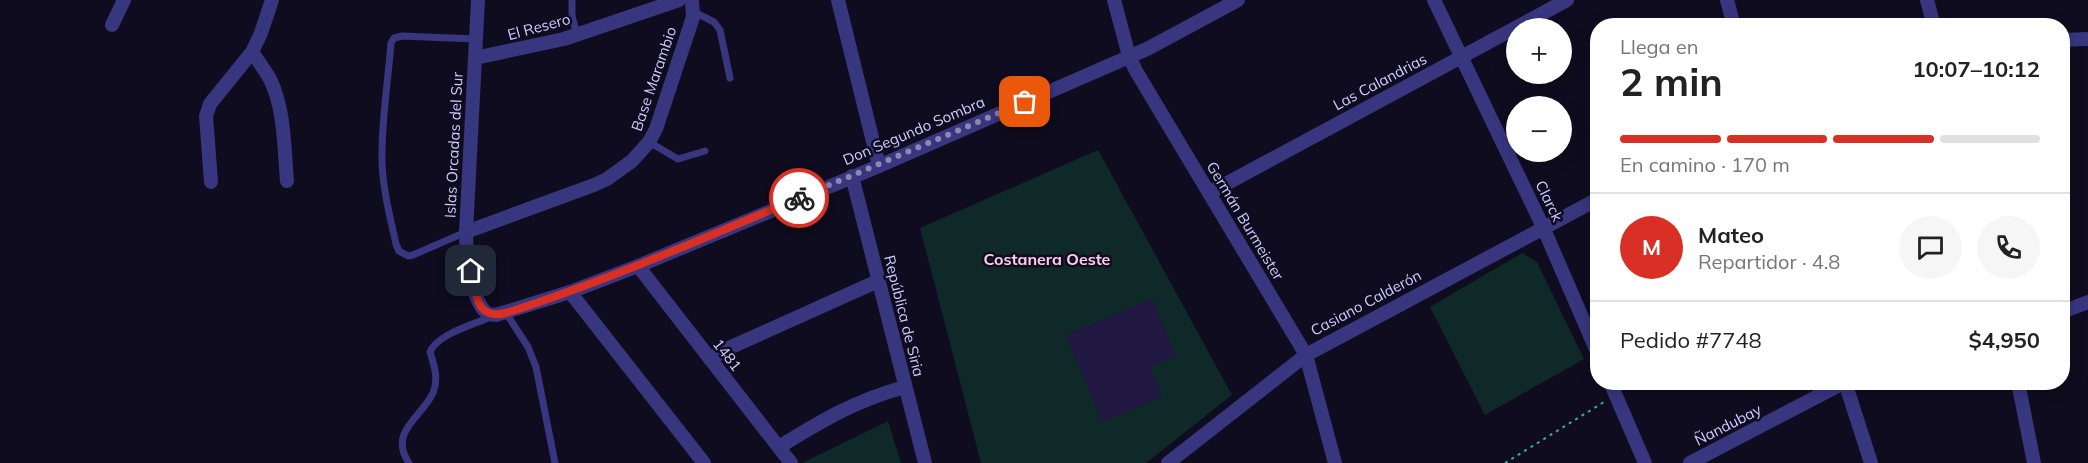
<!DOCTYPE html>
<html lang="es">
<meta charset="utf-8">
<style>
:root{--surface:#fff;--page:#f6f6f6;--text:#222;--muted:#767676;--line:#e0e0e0;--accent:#d93025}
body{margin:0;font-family:Mulish,sans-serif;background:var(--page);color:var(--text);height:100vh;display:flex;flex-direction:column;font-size:22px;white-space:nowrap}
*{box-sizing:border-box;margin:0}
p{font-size:20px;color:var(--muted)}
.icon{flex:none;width:33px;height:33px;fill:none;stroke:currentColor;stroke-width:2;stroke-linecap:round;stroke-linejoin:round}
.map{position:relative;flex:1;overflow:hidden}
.panel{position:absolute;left:1590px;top:18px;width:480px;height:372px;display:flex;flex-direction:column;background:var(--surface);border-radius:24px;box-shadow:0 3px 15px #0003}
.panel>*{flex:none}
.tools{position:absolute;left:1506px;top:18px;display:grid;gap:12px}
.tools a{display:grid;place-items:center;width:66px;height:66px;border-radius:50%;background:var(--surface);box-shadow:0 3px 15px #0003;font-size:30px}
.pin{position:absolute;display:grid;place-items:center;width:51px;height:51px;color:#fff;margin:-26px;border-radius:12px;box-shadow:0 3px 9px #0006}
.courier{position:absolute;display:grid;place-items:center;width:60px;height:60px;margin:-30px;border:4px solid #d93025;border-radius:50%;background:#fff;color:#222;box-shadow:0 2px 8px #0007}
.head em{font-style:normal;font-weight:700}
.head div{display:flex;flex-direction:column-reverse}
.head{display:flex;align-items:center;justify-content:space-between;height:102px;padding:0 30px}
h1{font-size:39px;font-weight:700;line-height:45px}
.bar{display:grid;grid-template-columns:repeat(4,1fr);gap:9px 6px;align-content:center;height:72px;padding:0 30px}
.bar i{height:8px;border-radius:4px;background:var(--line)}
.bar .active{background:var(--accent)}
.bar p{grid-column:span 4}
.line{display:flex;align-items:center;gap:15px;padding:0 30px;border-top:2px solid var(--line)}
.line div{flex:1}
.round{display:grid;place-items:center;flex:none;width:63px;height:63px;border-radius:32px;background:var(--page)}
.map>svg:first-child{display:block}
</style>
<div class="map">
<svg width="2088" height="463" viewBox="0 0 2088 463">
<rect width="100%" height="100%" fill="#0f0c1f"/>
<g fill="#0f2928">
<path d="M1098,150L1232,395L1146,463H981L920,228Z"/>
<path d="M1522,253L1537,262L1584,359L1485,415L1430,307Z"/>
<path d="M888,421L901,463H802Z"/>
</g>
<path fill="#201841" d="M1152,299L1176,356L1150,367L1162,397L1102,422L1066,335Z"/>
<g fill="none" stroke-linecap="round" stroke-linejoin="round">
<path stroke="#2bb3aa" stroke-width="2" stroke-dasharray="3 4.5" stroke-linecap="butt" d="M1505,463L1604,402"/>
<g stroke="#38367f" stroke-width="7">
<path d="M572,0V16L577,35"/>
<path d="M694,12L714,22L720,30L730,78"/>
<path d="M649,142L678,159L705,151"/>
<path d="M466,232L413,255L408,256L399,251L396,244C390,217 383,190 382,162C381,123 388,82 391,43L394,38L402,36L476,39"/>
<path d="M506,313L528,347L536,367L555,463"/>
<path d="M409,463C388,432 421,418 433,393C439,379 434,365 430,352C437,334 475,324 493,316"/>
</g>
<g stroke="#38367f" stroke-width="14">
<path d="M478,0L466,232C466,253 471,302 488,314L496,315L570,292L638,266L879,166L1147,49L1238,0"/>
<path d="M838,0L879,166"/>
<path d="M1114,0L1129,56L1136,71L1306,355L1335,463"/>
<path d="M1434,0L1543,227L1598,354"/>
<path d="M1727,0L1734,26"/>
<path d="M1927,0L1934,26"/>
<path d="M112,25L124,0"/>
<path d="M2062,40L2088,39"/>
<path d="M252,52C258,61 265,70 270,79C285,110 284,148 287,181"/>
<path d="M475,58L564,39L679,0"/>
<path d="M852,176L925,463"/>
<path d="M211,182L206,116L210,104L252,52L261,33L272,0"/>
<path d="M1209,193L1567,0"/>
<path d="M466,232L594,185L607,179L632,161L649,142L656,129L693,17L692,0"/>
<path d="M638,266L791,463"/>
<path d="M570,292L704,463"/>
<path d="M2062,312L2088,302"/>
<path d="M710,359L729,348L878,281"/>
<path d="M1610,382L1645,463"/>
<path d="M1845,382L1871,463"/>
<path d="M2018,382L2034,463"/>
<path d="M779,447C821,421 856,400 905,387"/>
<path d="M1168,463L1306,355L1598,199"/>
<path d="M1690,463L1845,382"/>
</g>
</g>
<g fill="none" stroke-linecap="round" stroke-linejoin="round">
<path stroke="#8c88b1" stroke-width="6" stroke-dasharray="0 10.8" d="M799,198L1025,102"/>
<path stroke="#d93025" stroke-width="8" d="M471,271C477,295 475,320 506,313C606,281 702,239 799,198"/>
</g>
<g text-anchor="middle" stroke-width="5" stroke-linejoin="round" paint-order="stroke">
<g font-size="15" fill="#d0caff" stroke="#0f0c1f">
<text transform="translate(539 27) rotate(-15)" y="5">El Resero</text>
<text transform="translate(654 79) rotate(-71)" y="5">Base Marambio</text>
<text transform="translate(1380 82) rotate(-28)" y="5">Las Calandrias</text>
<text transform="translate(914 131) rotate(-23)" y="5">Don Segundo Sombra</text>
<text transform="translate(454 145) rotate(-87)" y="5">Islas Orcadas del Sur</text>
<text transform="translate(1549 201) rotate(64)" y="5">Clarck</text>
<text transform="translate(1245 221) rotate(59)" y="5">Germán Burmeister</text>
<text transform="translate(1366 303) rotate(-28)" y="5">Casiano Calderón</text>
<text transform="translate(904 316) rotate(76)" y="5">República de Siria</text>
<text transform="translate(727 355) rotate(52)" y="5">1481</text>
<text transform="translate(1728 425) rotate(-27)" y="5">Ñandubay</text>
</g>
<g font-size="16" font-weight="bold" fill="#ffcced" stroke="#0f0c1f">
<text x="1047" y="265">Costanera Oeste</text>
</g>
</g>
</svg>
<div class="tools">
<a>+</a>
<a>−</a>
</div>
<div class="pin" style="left:1025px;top:102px;background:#ea580c"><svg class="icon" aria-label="bag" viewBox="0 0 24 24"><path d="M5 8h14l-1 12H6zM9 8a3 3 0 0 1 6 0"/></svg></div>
<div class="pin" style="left:471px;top:271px;background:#1f2937"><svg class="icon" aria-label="home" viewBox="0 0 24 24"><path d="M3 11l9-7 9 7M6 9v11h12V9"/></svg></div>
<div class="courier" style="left:799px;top:198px"><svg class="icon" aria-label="bike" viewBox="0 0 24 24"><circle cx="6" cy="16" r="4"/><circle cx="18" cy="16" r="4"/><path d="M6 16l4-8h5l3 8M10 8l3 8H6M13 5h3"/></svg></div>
<section class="panel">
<div class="head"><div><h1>2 min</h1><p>Llega en</p></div><em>10:07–10:12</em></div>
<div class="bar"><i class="active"></i><i class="active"></i><i class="active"></i><i></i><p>En camino · 170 m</p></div>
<div class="line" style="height:108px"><b class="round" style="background:var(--accent);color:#fff">M</b><div><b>Mateo</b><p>Repartidor · 4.8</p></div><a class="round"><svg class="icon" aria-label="chat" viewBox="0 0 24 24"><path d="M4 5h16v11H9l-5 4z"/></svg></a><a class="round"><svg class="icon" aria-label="phone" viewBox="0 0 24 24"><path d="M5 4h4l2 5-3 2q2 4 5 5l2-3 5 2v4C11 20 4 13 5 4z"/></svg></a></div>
<div class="line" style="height:78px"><div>Pedido #7748</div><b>$4,950</b></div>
</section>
</div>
